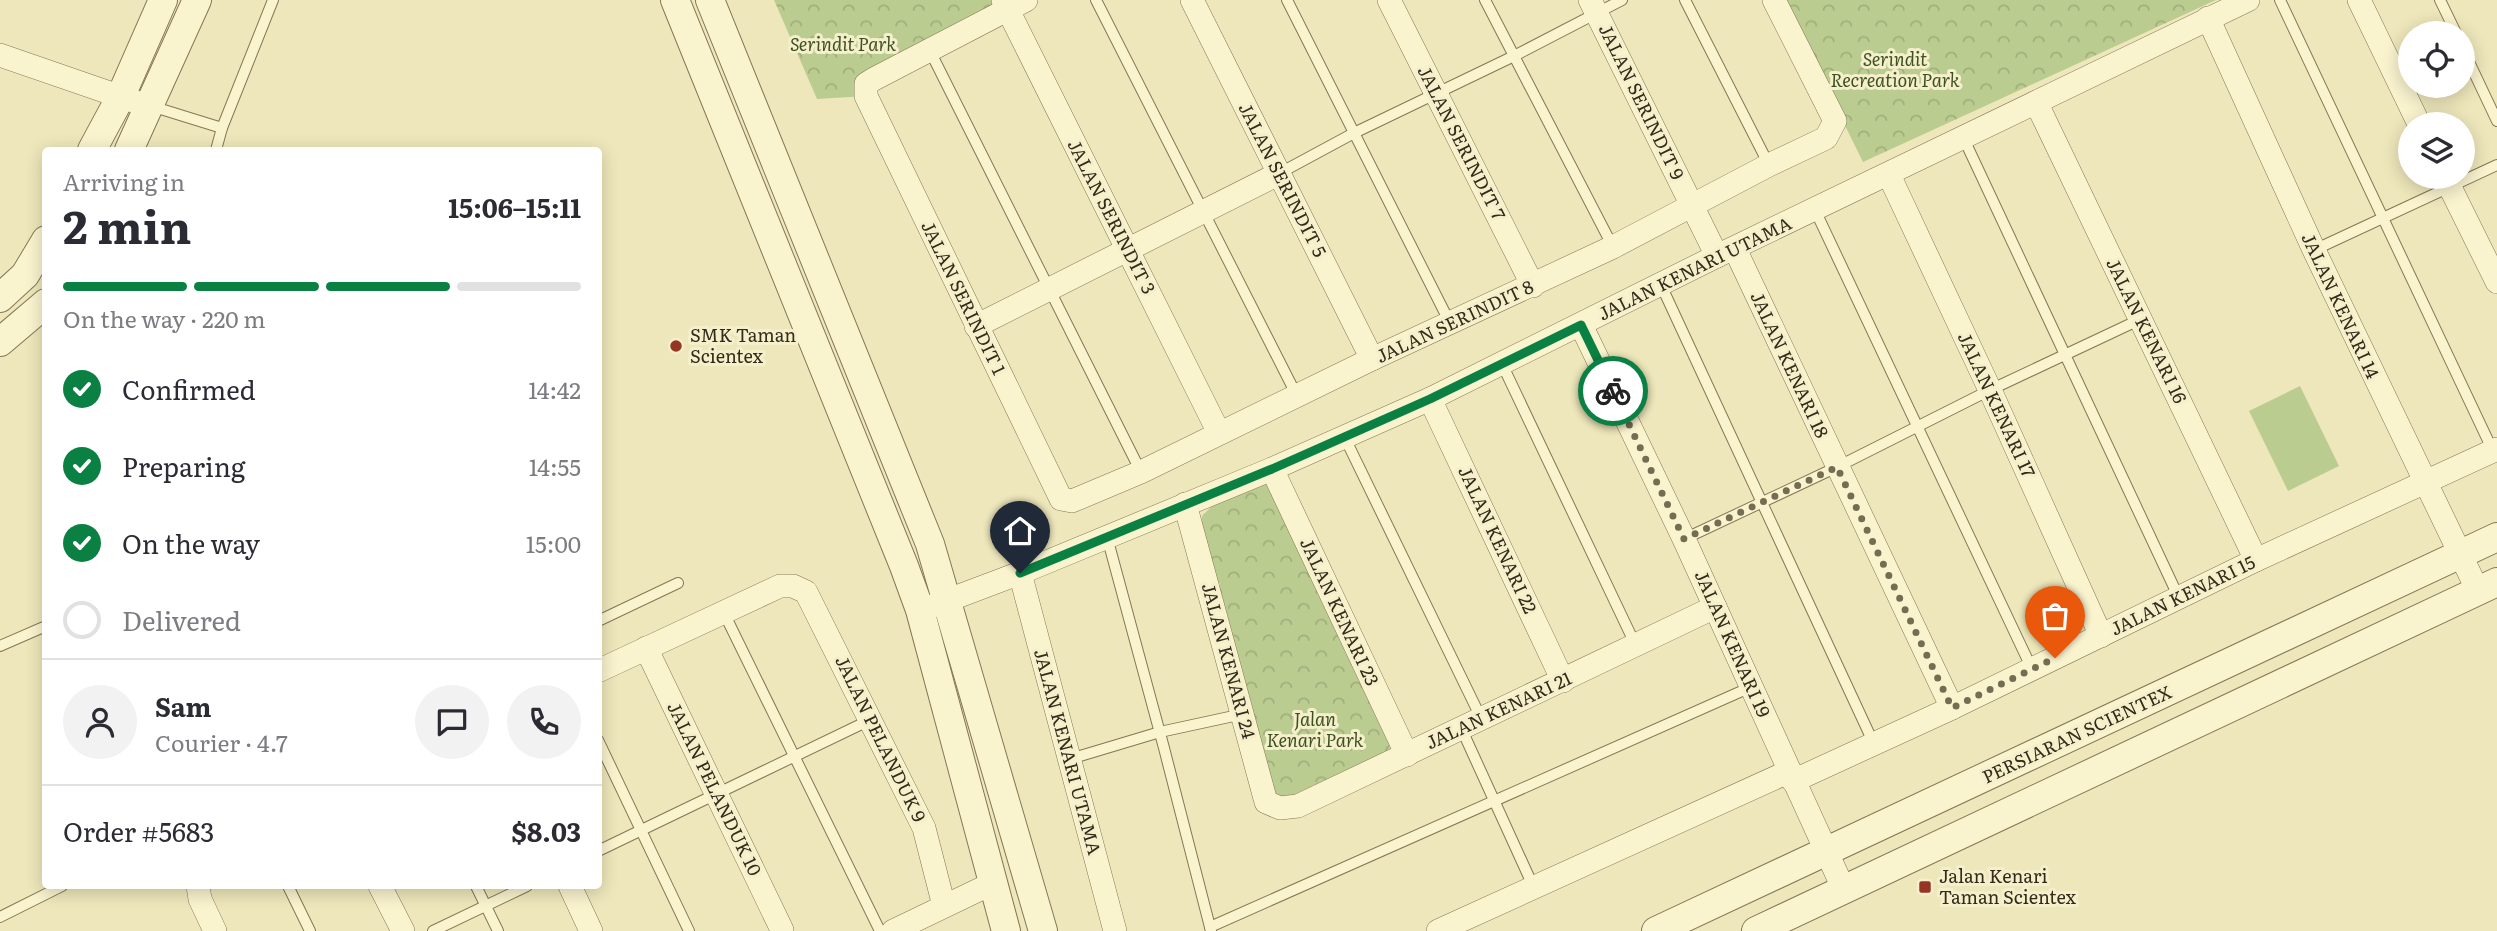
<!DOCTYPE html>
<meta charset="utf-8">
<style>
:root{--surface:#fff;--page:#f2f2f3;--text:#2b2b33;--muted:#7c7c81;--line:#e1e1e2;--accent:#0b8043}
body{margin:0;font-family:Literata,serif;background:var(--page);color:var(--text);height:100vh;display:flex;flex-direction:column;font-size:26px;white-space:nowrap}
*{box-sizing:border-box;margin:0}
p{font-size:23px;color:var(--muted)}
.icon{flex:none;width:38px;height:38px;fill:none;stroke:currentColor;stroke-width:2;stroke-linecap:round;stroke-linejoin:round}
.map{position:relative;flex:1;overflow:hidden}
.drawer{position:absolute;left:42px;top:147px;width:560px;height:742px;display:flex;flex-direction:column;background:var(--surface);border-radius:7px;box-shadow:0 4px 18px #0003}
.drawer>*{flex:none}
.fabs{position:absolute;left:2398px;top:21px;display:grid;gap:14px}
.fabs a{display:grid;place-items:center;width:77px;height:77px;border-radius:50%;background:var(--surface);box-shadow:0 4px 18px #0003;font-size:35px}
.pin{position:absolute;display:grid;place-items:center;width:60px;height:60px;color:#fff;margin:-72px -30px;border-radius:50% 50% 50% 0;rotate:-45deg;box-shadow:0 0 7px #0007}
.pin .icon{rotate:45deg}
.courier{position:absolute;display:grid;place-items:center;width:70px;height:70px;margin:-35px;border:5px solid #0b8043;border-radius:50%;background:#fff;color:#222;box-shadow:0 2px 9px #0007}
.headline em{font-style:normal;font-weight:700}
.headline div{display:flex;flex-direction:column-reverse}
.headline{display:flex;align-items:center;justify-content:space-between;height:119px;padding:0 21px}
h1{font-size:46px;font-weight:700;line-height:52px}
.bar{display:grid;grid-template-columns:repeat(4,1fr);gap:10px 7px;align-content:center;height:84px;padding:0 21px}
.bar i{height:9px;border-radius:5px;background:var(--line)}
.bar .on{background:var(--accent)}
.bar p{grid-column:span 4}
.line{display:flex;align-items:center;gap:18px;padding:0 21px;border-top:2px solid var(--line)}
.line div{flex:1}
.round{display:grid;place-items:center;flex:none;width:74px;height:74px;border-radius:37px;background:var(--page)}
ol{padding:0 21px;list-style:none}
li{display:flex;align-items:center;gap:21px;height:77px}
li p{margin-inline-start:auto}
li .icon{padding:7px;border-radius:50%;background:var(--accent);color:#fff;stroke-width:4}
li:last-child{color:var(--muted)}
li i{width:38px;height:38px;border:4px solid var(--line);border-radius:50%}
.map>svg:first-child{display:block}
</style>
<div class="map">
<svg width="2497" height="931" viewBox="0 0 2497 931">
<defs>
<pattern id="park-crowns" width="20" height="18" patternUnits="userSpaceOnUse" patternTransform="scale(1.75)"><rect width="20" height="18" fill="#bbcc90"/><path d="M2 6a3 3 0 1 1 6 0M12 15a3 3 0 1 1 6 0" fill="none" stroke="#a1af7c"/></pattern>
</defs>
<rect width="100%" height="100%" fill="#eee7bb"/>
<g fill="url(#park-crowns)">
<path d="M774,0H1003L866,96L817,99Z"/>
<path d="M1783,0H2216L1863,162Z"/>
<path d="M1268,483L1389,743L1392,761L1280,808L1261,765L1218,595L1220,584C1200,562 1201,545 1202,516L1224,494Z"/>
</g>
<path fill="#bbcc90" d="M2300,386L2339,466L2288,491L2249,411Z"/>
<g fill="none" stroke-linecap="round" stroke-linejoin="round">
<g stroke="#857755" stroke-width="12">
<g id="service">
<path d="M1096,0L1297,396"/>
<path d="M1287,0L1450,323"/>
<path d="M1485,0L1613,247"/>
<path d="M1685,0L1769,165"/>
<path d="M2280,0L2493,451"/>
<path d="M2440,0L2456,33"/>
<path d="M2462,47L2497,121"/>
<path d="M930,51L1141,472"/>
<path d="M151,106L222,128"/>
<path d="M1963,137L2179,598"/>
<path d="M216,150L222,128L273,0"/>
<path d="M1278,174L1354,133L1514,56L1622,0"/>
<path d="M1815,210L2032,669"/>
<path d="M2314,250L2497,165"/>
<path d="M1661,285L1874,744"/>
<path d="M1502,364L1636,646"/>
<path d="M1344,436L1482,720"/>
<path d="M1107,537L1164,748L1211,931"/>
<path d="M1684,539L1837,467L1990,390L2141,319"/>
<path d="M723,611L880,931"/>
<path d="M598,621L678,583"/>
<path d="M0,646L46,626"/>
<path d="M1462,730L1534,888"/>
<path d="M598,740L689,931"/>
<path d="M1070,759L1160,732L1243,714"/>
<path d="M598,851L872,719"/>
<path d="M288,886L310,931"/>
<path d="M476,886L498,931"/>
<path d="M0,917L62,886"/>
<path d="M1210,927L1751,687"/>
<path d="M433,931L527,886"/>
</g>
</g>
<g stroke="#857755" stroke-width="24">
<g id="minor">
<path d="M1003,0L1219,433"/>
<path d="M1026,0L874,79L866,84V96L1061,499L1072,501L1141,472L1372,359L1613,247L1769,165L1826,138L1835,121L1774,0"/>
<path d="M1192,0L1372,359"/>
<path d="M1389,0L1533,286"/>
<path d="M1590,0L1717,256"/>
<path d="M2359,0L2419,124"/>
<path d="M2208,18L2314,250L2478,591"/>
<path d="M0,55L136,102"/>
<path d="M2036,102L2256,560"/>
<path d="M1889,175L1990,390L2101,636"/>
<path d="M2445,177L2497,282"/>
<path d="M1735,249L1952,708"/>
<path d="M1581,325L1684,539L1844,890"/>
<path d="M976,326L1278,174"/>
<path d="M1430,399L1563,681"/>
<path d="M1272,469L1407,755"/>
<path d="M1185,504L1266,802L1280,808L1298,806L1715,607"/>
<path d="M1020,573L1115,931"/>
<path d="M930,607L1020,573L1272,469L1430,399L1717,256L2248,0"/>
<path d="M646,648L782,930"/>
<path d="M598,671L780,586H793L806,592L924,828L944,906"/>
<path d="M1793,781L1952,708L2256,560L2497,449"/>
<path d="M198,886L200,899L215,931"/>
<path d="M380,886L403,931"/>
<path d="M570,886L591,931"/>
<path d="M893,931L993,883"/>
<path d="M1438,931L1790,771"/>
</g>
</g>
<g stroke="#857755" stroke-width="30">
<g id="tertiary">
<path d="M675,0L904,566L920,610L1006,931"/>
<path d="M710,0L930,544L1043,931"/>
<path d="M92,150L120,98L163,0"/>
<path d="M129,150L197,0"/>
<path d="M0,298L25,275L46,240"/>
<path d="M0,342L46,303"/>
<path d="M1656,931L2497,537"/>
<path d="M1756,931L2497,582"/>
</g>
</g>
<use href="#service" stroke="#f9f3ce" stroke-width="10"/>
<use href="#minor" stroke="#f9f3ce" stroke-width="23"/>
<use href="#tertiary" stroke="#f9f3ce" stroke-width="28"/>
</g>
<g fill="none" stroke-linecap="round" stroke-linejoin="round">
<path stroke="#756d52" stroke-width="7" stroke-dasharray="0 12.6" d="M1613,391L1684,539L1837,467L1952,708L2055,658"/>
<path stroke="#0b8043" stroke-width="9" d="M1020,573L1272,469L1430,399L1581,325L1613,391"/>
</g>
<g fill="#953625" stroke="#f5f0cb" stroke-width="2.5">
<circle cx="676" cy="346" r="7"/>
<rect x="1918" y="880" width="14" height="14" rx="3.5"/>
</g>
<g text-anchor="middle" stroke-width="6" stroke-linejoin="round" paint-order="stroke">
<g font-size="18" font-style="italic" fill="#3d5121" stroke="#f5f0cb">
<text x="843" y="51">Serindit Park</text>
<text x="1895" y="66">Serindit<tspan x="1895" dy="21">Recreation Park</tspan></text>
<text x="1315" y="726">Jalan<tspan x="1315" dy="21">Kenari Park</tspan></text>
</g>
<g font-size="18" fill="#342b1a" stroke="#f5f0cb">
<text transform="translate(1641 102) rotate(64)" y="6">JALAN SERINDIT 9</text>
<text transform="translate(1461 143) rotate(63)" y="6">JALAN SERINDIT 7</text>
<text transform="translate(1282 180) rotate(63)" y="6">JALAN SERINDIT 5</text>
<text transform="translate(1111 217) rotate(63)" y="6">JALAN SERINDIT 3</text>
<text transform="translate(1695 269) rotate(-26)" y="6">JALAN KENARI UTAMA</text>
<text transform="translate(963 298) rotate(64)" y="6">JALAN SERINDIT 1</text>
<text transform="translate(2340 306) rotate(65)" y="6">JALAN KENARI 14</text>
<text transform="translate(1455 322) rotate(-25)" y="6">JALAN SERINDIT 8</text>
<text transform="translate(2146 331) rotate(64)" y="6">JALAN KENARI 16</text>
<text transform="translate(1789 365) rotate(65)" y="6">JALAN KENARI 18</text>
<text transform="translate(1996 405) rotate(65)" y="6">JALAN KENARI 17</text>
<text transform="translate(1497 540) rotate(65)" y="6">JALAN KENARI 22</text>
<text transform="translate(2183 596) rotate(-26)" y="6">JALAN KENARI 15</text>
<text transform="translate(1339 612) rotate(65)" y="6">JALAN KENARI 23</text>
<text transform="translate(1732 644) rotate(66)" y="6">JALAN KENARI 19</text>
<text transform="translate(1228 661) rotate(75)" y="6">JALAN KENARI 24</text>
<text transform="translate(1499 711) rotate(-25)" y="6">JALAN KENARI 21</text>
<text transform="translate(2077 735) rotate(-25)" y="6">PERSIARAN SCIENTEX</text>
<text transform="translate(880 739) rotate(64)" y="6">JALAN PELANDUK 9</text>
<text transform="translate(1067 752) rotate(75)" y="6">JALAN KENARI UTAMA</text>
<text transform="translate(714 789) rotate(64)" y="6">JALAN PELANDUK 10</text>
</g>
<g font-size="18" fill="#342b1a" stroke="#f5f0cb" text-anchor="start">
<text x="690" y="342">SMK Taman<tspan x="690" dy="21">Scientex</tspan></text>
<text x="1939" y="883">Jalan Kenari<tspan x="1939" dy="21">Taman Scientex</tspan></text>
</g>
</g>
</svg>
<div class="fabs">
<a><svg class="icon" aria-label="locate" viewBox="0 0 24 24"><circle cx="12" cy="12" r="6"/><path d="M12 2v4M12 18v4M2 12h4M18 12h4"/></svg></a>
<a><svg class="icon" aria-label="layers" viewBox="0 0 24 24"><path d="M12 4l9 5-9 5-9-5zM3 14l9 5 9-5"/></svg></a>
</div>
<div class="pin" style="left:2055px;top:658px;background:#ea580c"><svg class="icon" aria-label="bag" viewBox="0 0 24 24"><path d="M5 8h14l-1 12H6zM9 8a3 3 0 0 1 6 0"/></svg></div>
<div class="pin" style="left:1020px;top:573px;background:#1f2937"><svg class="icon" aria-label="home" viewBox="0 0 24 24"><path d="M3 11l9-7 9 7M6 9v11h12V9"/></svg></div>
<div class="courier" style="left:1613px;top:391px"><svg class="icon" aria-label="bike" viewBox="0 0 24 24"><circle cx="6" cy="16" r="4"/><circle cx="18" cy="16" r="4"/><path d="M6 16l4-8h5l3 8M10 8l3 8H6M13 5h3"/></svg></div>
<section class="drawer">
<div class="headline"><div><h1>2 min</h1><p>Arriving in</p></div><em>15:06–15:11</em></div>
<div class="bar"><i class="on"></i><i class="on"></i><i class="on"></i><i></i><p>On the way · 220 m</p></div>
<ol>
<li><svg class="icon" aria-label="check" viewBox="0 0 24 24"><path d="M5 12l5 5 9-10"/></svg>Confirmed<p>14:42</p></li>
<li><svg class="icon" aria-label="check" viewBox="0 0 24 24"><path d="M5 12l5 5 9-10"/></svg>Preparing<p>14:55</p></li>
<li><svg class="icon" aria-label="check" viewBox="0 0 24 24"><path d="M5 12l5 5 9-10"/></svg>On the way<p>15:00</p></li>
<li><i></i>Delivered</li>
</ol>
<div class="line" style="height:126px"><a class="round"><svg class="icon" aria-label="person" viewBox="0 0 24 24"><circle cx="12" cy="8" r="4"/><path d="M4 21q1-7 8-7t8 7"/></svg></a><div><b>Sam</b><p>Courier · 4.7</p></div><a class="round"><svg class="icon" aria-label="chat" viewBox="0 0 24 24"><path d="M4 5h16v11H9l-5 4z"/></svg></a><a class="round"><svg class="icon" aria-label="phone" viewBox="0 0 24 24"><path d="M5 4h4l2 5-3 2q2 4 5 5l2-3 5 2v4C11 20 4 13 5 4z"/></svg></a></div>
<div class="line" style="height:91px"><div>Order #5683</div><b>$8.03</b></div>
</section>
</div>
